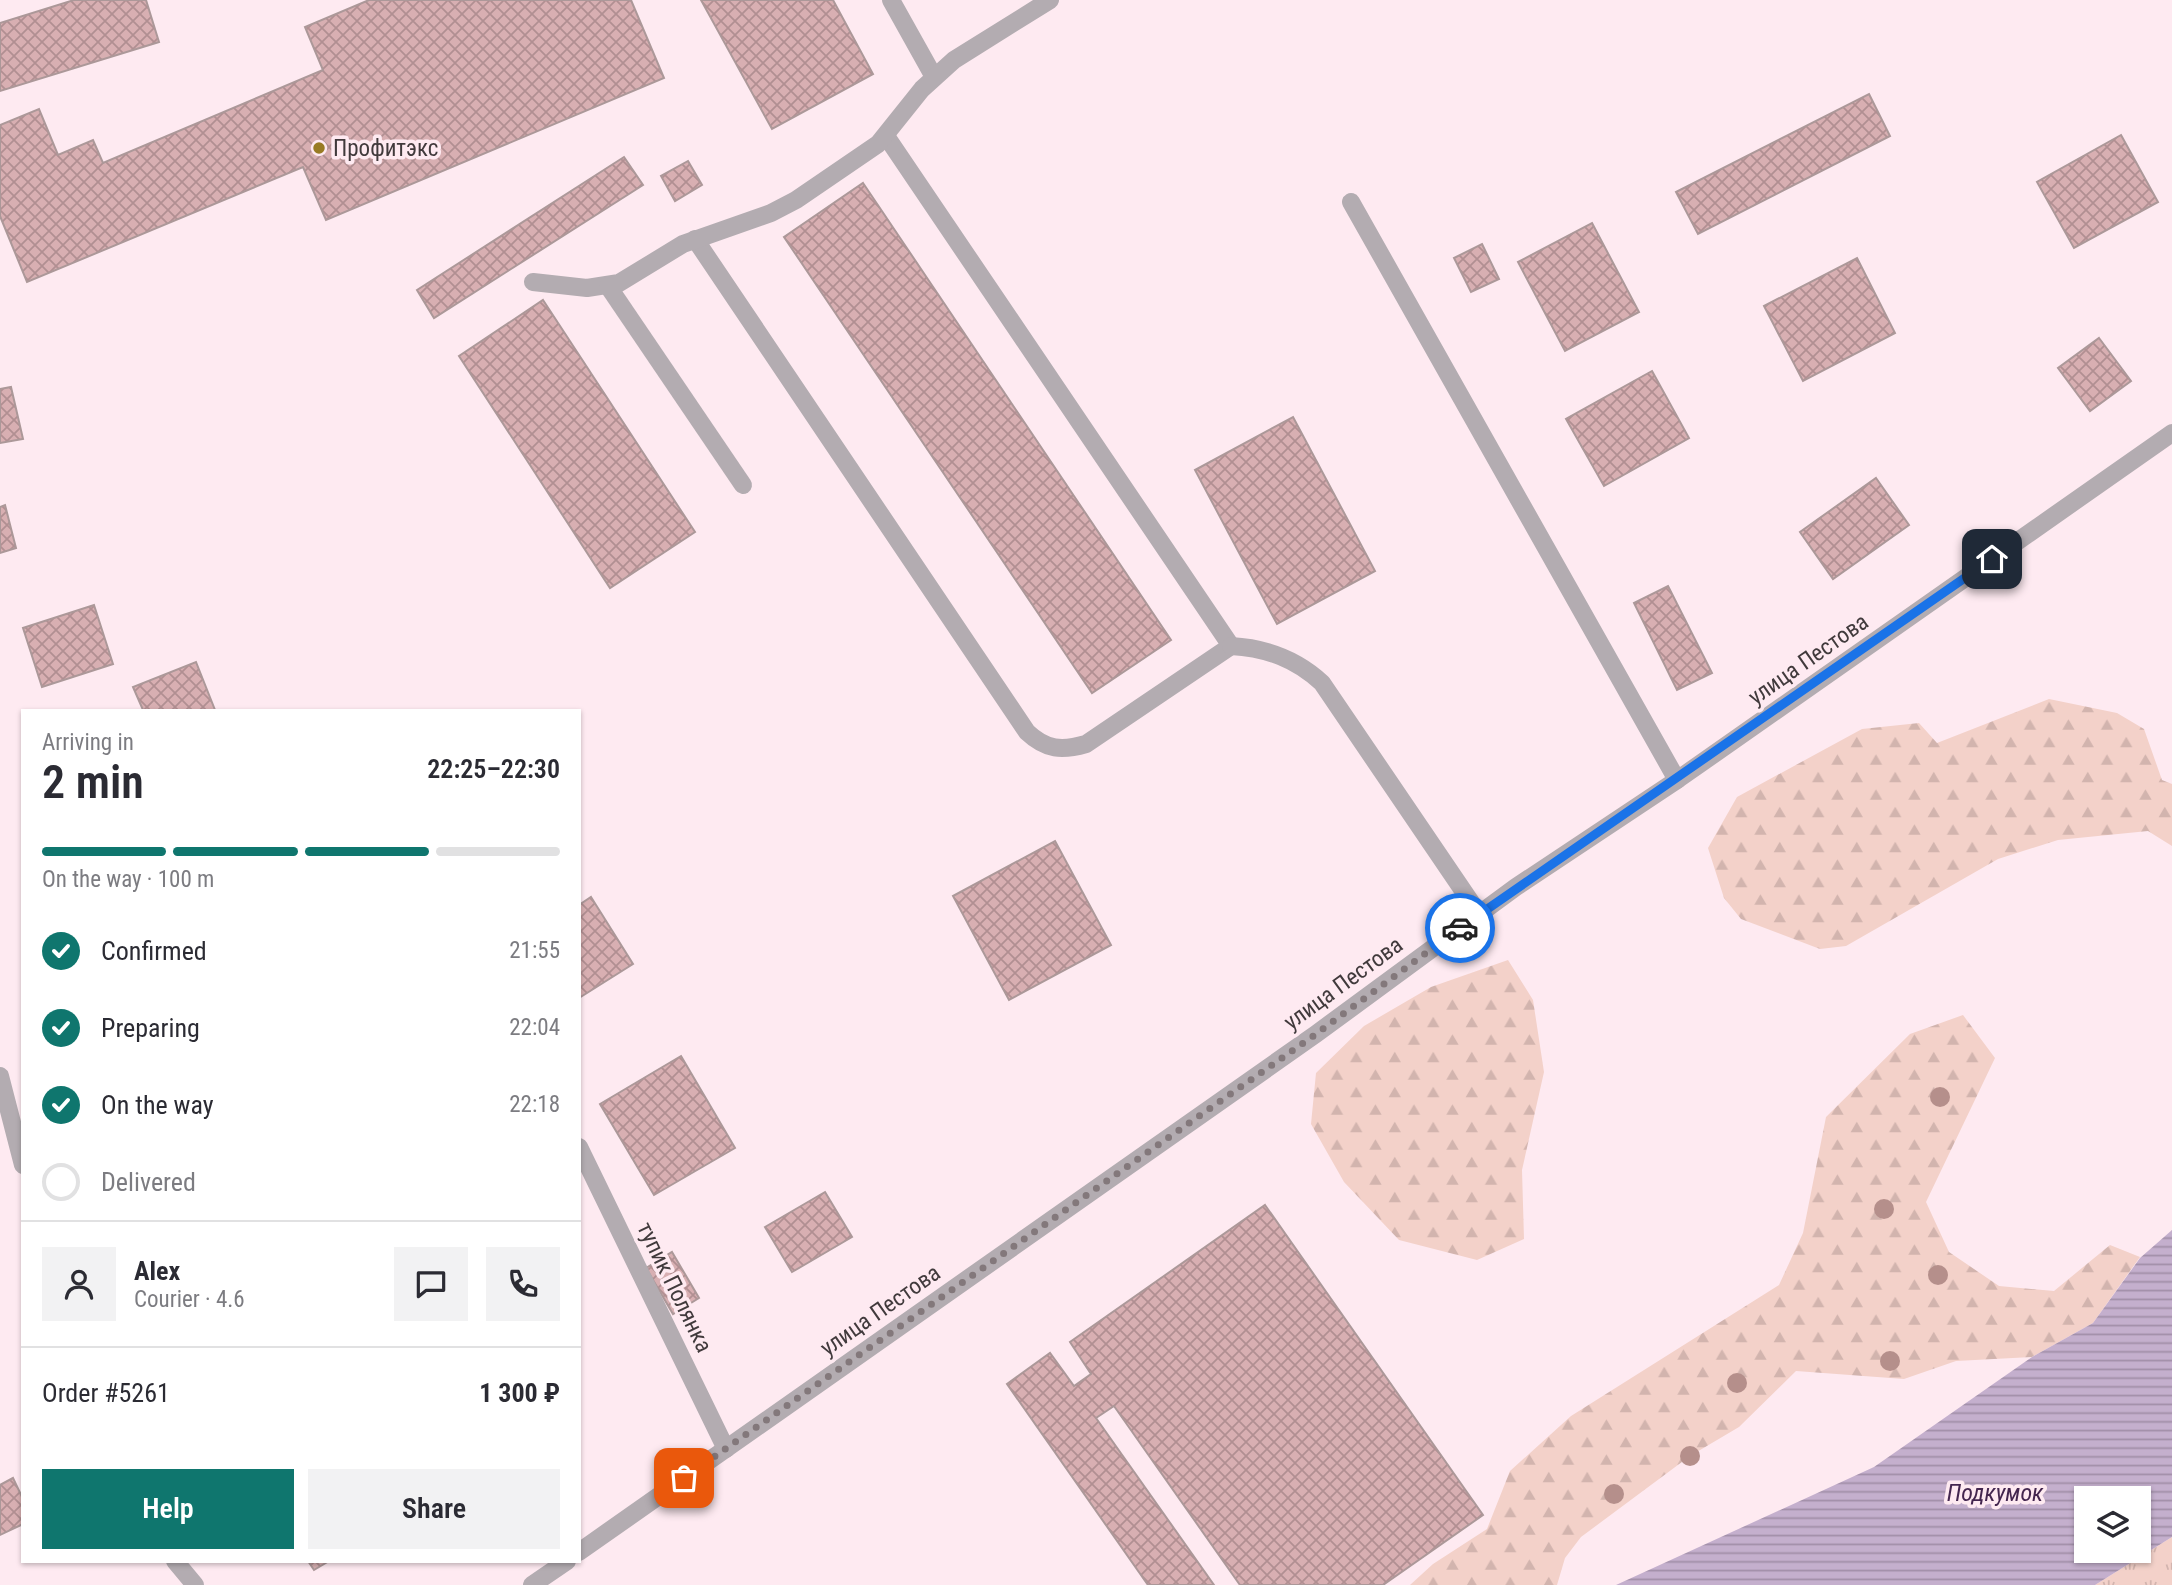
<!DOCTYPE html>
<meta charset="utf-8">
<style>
:root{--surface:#fff;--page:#f2f2f3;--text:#2b2b33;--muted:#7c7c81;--line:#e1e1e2;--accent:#0f766e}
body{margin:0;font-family:"Roboto Condensed",sans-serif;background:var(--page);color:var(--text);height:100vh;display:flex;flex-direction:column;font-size:26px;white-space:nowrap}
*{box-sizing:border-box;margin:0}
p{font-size:23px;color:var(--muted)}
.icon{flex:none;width:38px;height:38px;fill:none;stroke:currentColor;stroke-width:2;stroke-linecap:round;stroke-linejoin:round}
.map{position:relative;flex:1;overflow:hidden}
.panel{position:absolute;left:21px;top:709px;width:560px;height:854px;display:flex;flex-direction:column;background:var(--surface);border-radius:0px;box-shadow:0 2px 5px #0004}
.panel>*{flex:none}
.controls{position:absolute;left:2074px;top:1486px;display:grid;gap:14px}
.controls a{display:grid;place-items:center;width:77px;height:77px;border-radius:0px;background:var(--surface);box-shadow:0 2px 5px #0004;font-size:35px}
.pin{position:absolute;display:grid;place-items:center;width:60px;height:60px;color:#fff;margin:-30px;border-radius:14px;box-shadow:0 4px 10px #0006}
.courier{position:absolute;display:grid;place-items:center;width:70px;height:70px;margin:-35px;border:5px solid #1a73e8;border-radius:50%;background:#fff;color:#222;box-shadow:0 2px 9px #0007}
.headline em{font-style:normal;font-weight:600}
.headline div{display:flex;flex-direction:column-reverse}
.headline{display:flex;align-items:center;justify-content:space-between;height:119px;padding:0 21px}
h1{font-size:46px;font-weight:600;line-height:52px}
.bar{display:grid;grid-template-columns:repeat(4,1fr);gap:10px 7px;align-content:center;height:84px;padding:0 21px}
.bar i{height:9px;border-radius:5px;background:var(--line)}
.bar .active{background:var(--accent)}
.bar p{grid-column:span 4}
.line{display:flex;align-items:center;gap:18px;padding:0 21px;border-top:2px solid var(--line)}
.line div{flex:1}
.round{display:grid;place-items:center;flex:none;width:74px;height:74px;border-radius:0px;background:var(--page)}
ol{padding:0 21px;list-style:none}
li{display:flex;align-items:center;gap:21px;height:77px}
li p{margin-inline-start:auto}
li .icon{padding:7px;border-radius:50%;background:var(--accent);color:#fff;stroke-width:4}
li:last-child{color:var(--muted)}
li i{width:38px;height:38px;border:4px solid var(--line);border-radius:50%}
.cta{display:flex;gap:14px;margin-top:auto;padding:14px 21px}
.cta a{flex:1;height:80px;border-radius:0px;background:var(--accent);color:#fff;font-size:28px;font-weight:600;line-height:80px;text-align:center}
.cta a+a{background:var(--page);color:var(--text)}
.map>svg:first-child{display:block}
</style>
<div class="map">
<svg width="2172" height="1585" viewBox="0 0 2172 1585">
<defs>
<pattern id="grass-tufts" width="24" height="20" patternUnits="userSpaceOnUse" patternTransform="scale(1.75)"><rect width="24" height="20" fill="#f3d1c9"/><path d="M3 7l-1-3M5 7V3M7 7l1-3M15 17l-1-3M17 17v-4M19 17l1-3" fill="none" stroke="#d2b4ae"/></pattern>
<pattern id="forest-firs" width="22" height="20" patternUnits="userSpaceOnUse" patternTransform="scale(1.75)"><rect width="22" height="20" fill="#f3d1c9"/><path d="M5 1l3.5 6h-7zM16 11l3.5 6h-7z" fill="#d2b4ae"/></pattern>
<pattern id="water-rules" width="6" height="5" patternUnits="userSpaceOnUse" patternTransform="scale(1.75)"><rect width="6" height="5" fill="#c4afcd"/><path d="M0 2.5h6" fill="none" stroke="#a18fa8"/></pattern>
<pattern id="building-cross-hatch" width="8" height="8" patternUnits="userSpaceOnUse" patternTransform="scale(1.75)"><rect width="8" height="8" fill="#d8afb2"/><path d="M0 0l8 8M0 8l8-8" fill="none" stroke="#b18f92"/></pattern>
</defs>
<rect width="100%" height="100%" fill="#feeaf1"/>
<path fill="url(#grass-tufts)" d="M2172,1537V1585H2095Z"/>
<g fill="url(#forest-firs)">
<path d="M2049,699L2117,713L2144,729L2162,780L2172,784V846L2148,831L2058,840L1998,859L1846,946L1820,949L1741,919L1724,898L1708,848L1737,797L1862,729L1919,723L1937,743Z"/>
<path d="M1508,960L1533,1000L1544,1072L1522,1170L1524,1239L1477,1260L1399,1240L1344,1182L1311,1124L1316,1073L1364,1026L1431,987Z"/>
<path d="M1963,1015L1995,1058L1926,1202L1949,1252L1999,1286L2054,1291L2110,1245L2140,1257L2093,1323L2032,1357L1956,1361L1904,1379L1796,1371L1739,1427L1690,1456L1581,1537L1565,1558L1557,1585H1410L1433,1564L1487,1529L1510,1471L1571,1416L1779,1285L1803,1233L1826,1117L1910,1034Z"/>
</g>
<path fill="url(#water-rules)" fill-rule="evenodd" d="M2172,1230V1537L2095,1585H1616L1874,1467L2032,1357L2093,1323L2140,1258ZM2086,1498H2138V1550H2086Z"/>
<g fill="url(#building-cross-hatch)" stroke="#ac9899" stroke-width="2">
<path d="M74,0H146L159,42L0,91V23Z"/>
<path d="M369,0H631L664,78L326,220L303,167L27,282L0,216V125L39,109L58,155L93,140L103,163L323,70L305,27Z"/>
<path d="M701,0H833L873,74L772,129Z"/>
<path d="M1869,94L1890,136L1698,234L1676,192Z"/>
<path d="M2121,135L2158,202L2074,248L2037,182Z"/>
<path d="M624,157L643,185L434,318L417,290Z"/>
<path d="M688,161L702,185L675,201L661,176Z"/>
<path d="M863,183L1171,640L1092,693L784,237Z"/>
<path d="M1592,223L1639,312L1565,351L1518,262Z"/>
<path d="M1482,244L1499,279L1471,292L1454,258Z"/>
<path d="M1857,258L1895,333L1803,381L1764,306Z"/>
<path d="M543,300L695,532L610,588L459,356Z"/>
<path d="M2099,338L2131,381L2090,411L2058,368Z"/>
<path d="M1652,371L1689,438L1604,486L1566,419Z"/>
<path d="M11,387L23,439L0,443V389Z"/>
<path d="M1293,417L1375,571L1277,624L1195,470Z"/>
<path d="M1876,478L1909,525L1833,579L1800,532Z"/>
<path d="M5,505L16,548L0,553V507Z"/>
<path d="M1668,586L1712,673L1677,690L1634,603Z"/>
<path d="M94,605L113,664L42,687L23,628Z"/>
<path d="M196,662L215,710H143L133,687Z"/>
<path d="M1055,841L1111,945L1009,1000L953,896Z"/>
<path d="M591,897L633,964L579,998V905Z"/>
<path d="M681,1056L735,1148L654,1195L600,1104Z"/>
<path d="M825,1192L852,1237L792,1272L765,1227Z"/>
<path d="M1265,1205L1483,1515L1383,1585H1240L1114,1406L1096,1418L1214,1585H1148L1007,1384L1050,1353L1074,1386L1091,1374L1070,1342Z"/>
<path d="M672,1252L699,1298L673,1314L646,1268Z"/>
<path d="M13,1478L23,1499V1524L0,1535V1485Z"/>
<path d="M308,1561H329L314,1570Z"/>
</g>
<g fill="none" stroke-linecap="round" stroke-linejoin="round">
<g stroke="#b3acb1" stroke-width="18">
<path d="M891,0L934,77"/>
<path d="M1351,202L1677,780"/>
<path d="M695,239L1027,732C1046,750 1062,751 1086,744L1231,646L886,136"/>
<path d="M533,282L587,288L619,283L683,244L771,213L796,200L878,144L922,89L954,60L1050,0"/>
<path d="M608,286L743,485"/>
<path d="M1231,646C1267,648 1296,659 1322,683L1479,914"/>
</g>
<g stroke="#b3acb1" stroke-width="18">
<path d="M0,1076L23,1165"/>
<path d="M579,1147L726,1449"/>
<path d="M579,1552L1316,1034L1516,887L1677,780L2172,433"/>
<path d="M175,1561L195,1585"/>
<path d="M532,1585L567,1561"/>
</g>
</g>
<g fill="#b58f8b">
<circle cx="1940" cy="1097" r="10"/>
<circle cx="1884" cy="1209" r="10"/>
<circle cx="1938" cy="1275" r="10"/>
<circle cx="1890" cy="1361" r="10"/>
<circle cx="1737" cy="1383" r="10"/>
<circle cx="1690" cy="1456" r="10"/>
<circle cx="1614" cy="1494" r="10"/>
</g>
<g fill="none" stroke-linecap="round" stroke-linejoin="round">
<path stroke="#83787b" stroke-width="7" stroke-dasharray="0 12.6" d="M684,1478L1316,1034L1460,928"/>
<path stroke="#1a73e8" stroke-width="9" d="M1460,928L1992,559"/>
</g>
<circle fill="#987b24" stroke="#feeaf1" stroke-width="2.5" cx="319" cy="148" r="7"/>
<g text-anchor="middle" stroke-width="7" stroke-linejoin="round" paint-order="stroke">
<g font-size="23" fill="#413a3c" stroke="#feeaf1" text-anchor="start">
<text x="333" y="156">Профитэкс</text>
</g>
<g font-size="23" fill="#413a3c" stroke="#feeaf1">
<text transform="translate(1808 659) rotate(-35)" y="8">улица Пестова</text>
<text transform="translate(1343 983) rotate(-36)" y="8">улица Пестова</text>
<text transform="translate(675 1287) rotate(64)" y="8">тупик Полянка</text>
<text transform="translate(880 1310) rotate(-35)" y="8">улица Пестова</text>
</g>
<g font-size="24" font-style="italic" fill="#44264f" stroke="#feeaf1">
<text x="1995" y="1501">Подкумок</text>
</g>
</g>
</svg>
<div class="controls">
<a><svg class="icon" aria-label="layers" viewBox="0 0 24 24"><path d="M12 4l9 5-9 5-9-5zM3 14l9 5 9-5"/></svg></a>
</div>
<div class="pin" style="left:684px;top:1478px;background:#ea580c"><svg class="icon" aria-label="bag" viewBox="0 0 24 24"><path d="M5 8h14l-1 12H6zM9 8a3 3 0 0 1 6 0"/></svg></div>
<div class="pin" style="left:1992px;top:559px;background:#1f2937"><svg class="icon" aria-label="home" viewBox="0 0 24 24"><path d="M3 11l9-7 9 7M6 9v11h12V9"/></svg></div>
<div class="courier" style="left:1460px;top:928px"><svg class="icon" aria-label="car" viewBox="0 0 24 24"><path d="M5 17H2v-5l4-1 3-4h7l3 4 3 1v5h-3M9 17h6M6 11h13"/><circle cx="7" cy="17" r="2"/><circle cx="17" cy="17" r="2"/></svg></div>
<section class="panel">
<div class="headline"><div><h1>2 min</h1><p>Arriving in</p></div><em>22:25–22:30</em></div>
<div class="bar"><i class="active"></i><i class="active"></i><i class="active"></i><i></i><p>On the way · 100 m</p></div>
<ol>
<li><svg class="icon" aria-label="check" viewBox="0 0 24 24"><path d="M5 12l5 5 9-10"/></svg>Confirmed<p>21:55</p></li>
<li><svg class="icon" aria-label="check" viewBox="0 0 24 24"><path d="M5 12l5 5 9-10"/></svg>Preparing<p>22:04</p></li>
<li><svg class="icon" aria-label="check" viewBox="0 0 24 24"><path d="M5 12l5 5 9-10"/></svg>On the way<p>22:18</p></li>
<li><i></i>Delivered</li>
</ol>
<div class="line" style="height:126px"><a class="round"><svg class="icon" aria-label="person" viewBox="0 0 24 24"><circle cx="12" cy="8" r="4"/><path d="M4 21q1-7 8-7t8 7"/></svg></a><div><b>Alex</b><p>Courier · 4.6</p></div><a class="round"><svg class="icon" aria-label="chat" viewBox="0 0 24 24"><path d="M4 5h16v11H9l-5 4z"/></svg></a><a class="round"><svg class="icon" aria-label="phone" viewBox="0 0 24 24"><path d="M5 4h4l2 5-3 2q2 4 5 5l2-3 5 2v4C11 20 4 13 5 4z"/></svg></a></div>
<div class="line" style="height:91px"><div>Order #5261</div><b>1 300 ₽</b></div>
<div class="cta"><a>Help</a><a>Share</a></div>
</section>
</div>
